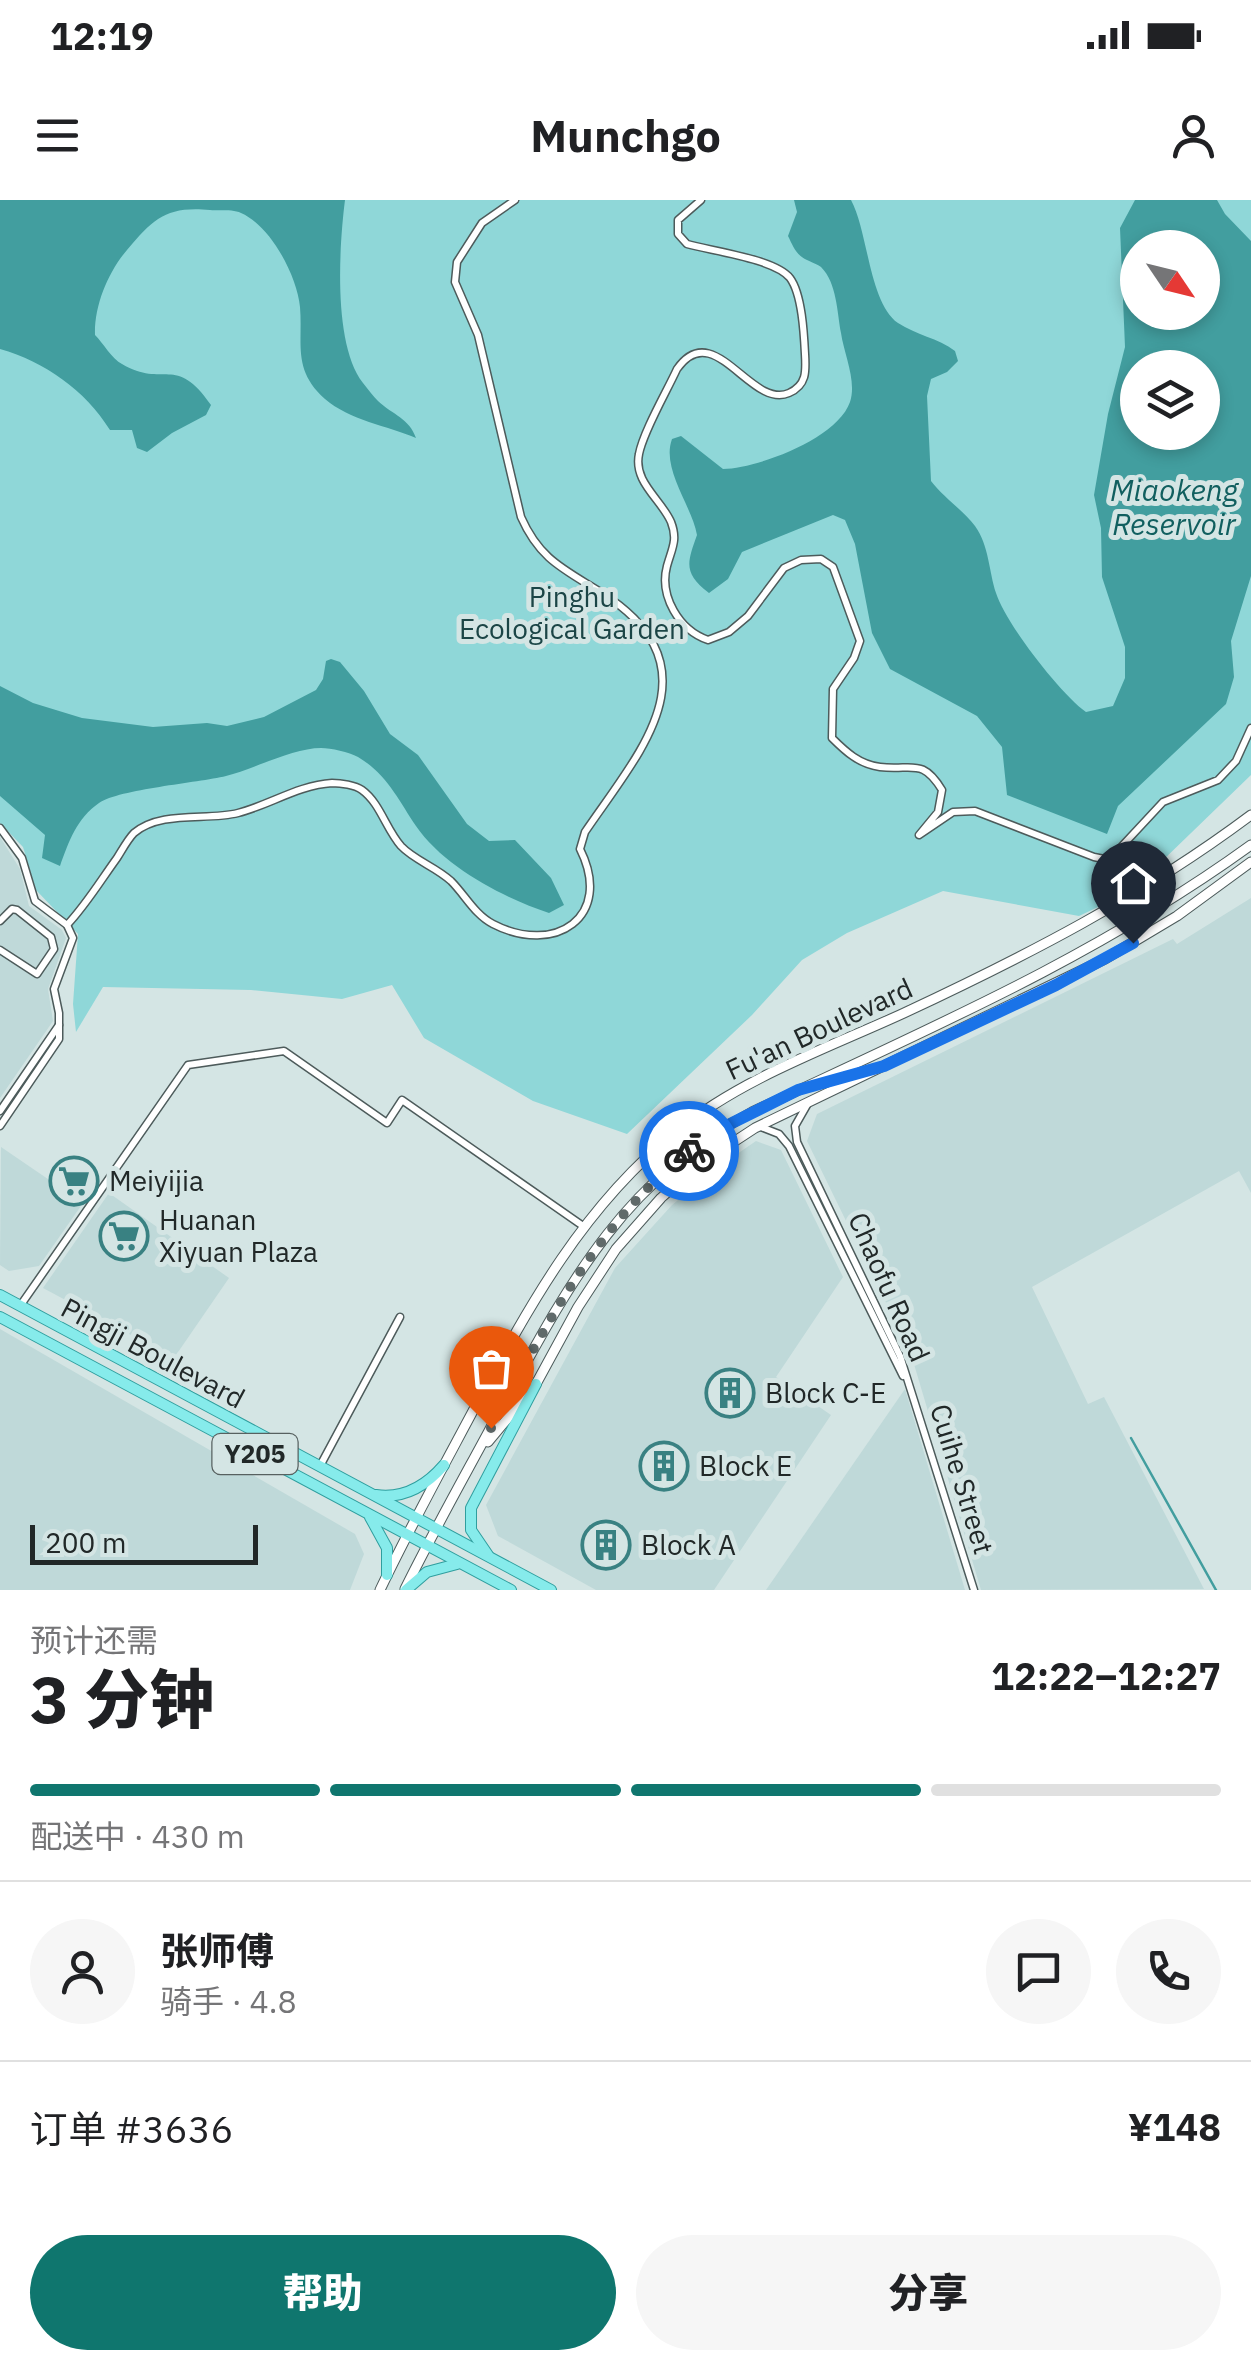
<!DOCTYPE html>
<html lang="zh">
<meta charset="utf-8">
<style>
:root{--surface:#fff;--page:#f6f6f6;--text:#202124;--muted:#757577;--line:#e0e0e0;--accent:#0f766e}
body{margin:0;font-family:"IBM Plex Sans","Noto Sans SC",sans-serif;background:var(--page);color:var(--text);height:100vh;display:flex;flex-direction:column;font-size:38px;white-space:nowrap}
*{box-sizing:border-box;margin:0}
p{font-size:32px;color:var(--muted)}
.icon{flex:none;width:55px;height:55px;fill:none;stroke:currentColor;stroke-width:2;stroke-linecap:round;stroke-linejoin:round}
.map{position:relative;height:1390px;overflow:hidden}
.panel{display:flex;flex-direction:column;background:var(--surface);flex:1}
.panel>*{flex:none}
.needle{width:65px;rotate:125deg}
.fabs{position:absolute;left:1120px;top:30px;display:grid;gap:20px}
.fabs a{display:grid;place-items:center;width:100px;height:100px;border-radius:50%;background:var(--surface);box-shadow:0 5px 15px #0003;font-size:50px}
.scale{position:absolute;left:30px;bottom:25px;width:228px;box-sizing:border-box;padding-left:10px;border:5px solid #212828;border-top:0;font-size:28px;line-height:35px;white-space:nowrap;color:#212828;-webkit-text-stroke:8px #d4e5e4;paint-order:stroke}
.pin{position:absolute;display:grid;place-items:center;width:85px;height:85px;color:#fff;margin:-102px -42px;border-radius:50% 50% 50% 0;rotate:-45deg;box-shadow:0 0 10px #0007}
.pin .icon{rotate:45deg}
.courier{position:absolute;display:grid;place-items:center;width:100px;height:100px;margin:-50px;border:8px solid #1a73e8;border-radius:50%;background:#fff;color:#222;box-shadow:0 2px 12px #0007}
.summary em{font-style:normal;font-weight:800}
.summary div{display:flex;flex-direction:column-reverse}
.summary{display:flex;align-items:center;justify-content:space-between;height:170px;padding:0 30px}
h1{font-size:65px;font-weight:800;line-height:75px}
.bar{display:grid;grid-template-columns:repeat(4,1fr);gap:15px 10px;align-content:center;height:120px;padding:0 30px}
.bar i{height:12px;border-radius:8px;background:var(--line)}
.bar .selected{background:var(--accent)}
.bar p{grid-column:span 4}
.line{display:flex;align-items:center;gap:25px;padding:0 30px;border-top:2px solid var(--line)}
.line div{flex:1}
.round{display:grid;place-items:center;flex:none;width:105px;height:105px;border-radius:52px;background:var(--page)}
.button{display:flex;gap:20px;margin-top:auto;padding:20px 30px}
.button a{flex:1;height:115px;border-radius:60px;background:var(--accent);color:#fff;font-size:40px;font-weight:800;line-height:115px;text-align:center}
.button a+a{background:var(--page);color:var(--text)}
.status{display:flex;justify-content:space-between;align-items:center;height:70px;padding:0 50px;background:var(--surface);direction:ltr}
.status svg{height:28px;fill:currentColor}
header{display:flex;justify-content:space-between;align-items:center;height:130px;padding:0 30px;background:var(--surface);font-size:45px;font-weight:800}
.map>svg:first-child{display:block}
</style>
<div class="status"><b>12:19</b><svg viewBox="0 0 49 12"><path d="M0 12V9h3v3zM5 12V6h3v6zM10 12V3h3v9zM15 12V0h3v12zM26 1h20v11H26zM47 4h2v5h-2z"/></svg></div>
<header><svg class="icon" aria-label="menu" viewBox="0 0 24 24"><path d="M4 6h16M4 12h16M4 18h16"/></svg>Munchgo<svg class="icon" aria-label="person" viewBox="0 0 24 24"><circle cx="12" cy="8" r="4"/><path d="M4 21q1-7 8-7t8 7"/></svg></header>
<div class="map">
<svg width="1251" height="1390" viewBox="0 0 1251 1390">
<rect width="100%" height="100%" fill="#d4e5e4"/>
<g fill="#bfd9d9">
<path d="M0,637L20,669L29,706L62,730L66,738L48,789L53,821L0,898Z"/>
<path d="M1251,698V993L1239,971L1032,1087L1088,1204L1104,1197L1204,1389L981,1390L911,1154L807,941L817,914L1173,739L1177,744Z"/>
<path d="M756,941L781,950L843,1077L776,1177L831,1215L714,1390H596L498,1336L486,1305L615,1068L672,1005L721,965Z"/>
<path d="M1,947L83,1003L39,1066L9,1071L0,1065Z"/>
<path d="M109,993L229,1078L174,1158L43,1088Z"/>
<path d="M0,1129L355,1334L364,1354L350,1390H0Z"/>
<path d="M905,1189L965,1390H766Z"/>
</g>
<path fill="#8fd7d8" fill-rule="evenodd" d="M0,0H1251V575L1130,692L1079,716L943,691L847,733L802,760L752,815L627,934L533,901L424,838L392,785L342,799L251,790L103,787L76,832L73,804L78,734L36,690L23,647L0,623ZM1138,48H1202V112H1138ZM1138,168H1202V232H1138Z"/>
<g fill="#429e9f" fill-rule="evenodd">
<path d="M0,0H345C339,48 333,144 363,183C368,189 373,196 378,201C393,215 409,218 416,238C388,226 349,220 325,199C292,170 303,143 300,107C297,76 271,26 241,13C233,9 219,11 210,10C167,6 154,18 127,50C108,72 94,106 95,135C103,143 112,159 122,164C164,189 175,153 211,205L206,215L172,233L147,252L137,248L132,230H110C85,190 45,162 0,149Z"/>
<path d="M794,0H851C868,31 869,103 898,123C916,135 938,138 955,151L958,161L947,172L931,179L927,196L931,281C943,297 964,311 975,326C989,345 989,372 996,393C1006,424 1060,493 1086,512L1113,506L1125,478V447L1102,377L1101,328L1094,295L1108,214L1125,147L1120,28L1135,0H1217L1225,14L1251,41V376L1231,441L1234,477L1226,504L1118,606L1107,634L1007,595L1002,547L977,516L890,469L872,433L855,344L845,320L833,315L742,352L728,379L709,393C683,373 687,363 697,335C692,306 661,269 672,239L681,236L723,269C758,268 837,239 850,202C857,181 844,154 841,133C837,112 837,83 821,67C819,65 809,61 807,60C796,55 793,46 788,36L797,12ZM1138,48H1202V112H1138ZM1138,168H1202V232H1138Z"/>
<path d="M331,459L340,462L364,491L390,534L418,555L467,624L489,641L515,640L551,678L564,705L549,713C504,698 444,667 416,626C399,601 387,574 358,557C349,552 331,548 321,548C293,548 254,569 226,576C197,583 120,589 99,603C77,618 69,641 60,666L42,658L45,635L0,596V486L33,503L82,518L153,527L207,523L227,526L264,517L316,490L323,479L326,461Z"/>
</g>
<g fill="none" stroke-linecap="round" stroke-linejoin="round">
<path stroke="#429e9f" stroke-width="2.5" d="M1131,1238L1216,1390"/>
<g stroke="#4d5b5b" stroke-width="9">
<g id="street">
<path d="M701,0L678,20V34L687,44C712,51 775,59 790,78C802,94 804,134 805,154C806,171 807,185 789,193C751,210 714,116 677,169C667,191 643,232 639,254C633,282 661,299 671,322C678,340 672,348 667,366C659,396 679,430 708,440L729,432L748,416L784,368L801,360L821,359L833,367L860,441L854,458L833,489L832,538C846,552 859,564 880,567C912,571 922,557 942,590L938,612L919,635L953,612L975,611L1094,657L1109,660L1163,602L1218,580L1236,561L1251,528"/>
<path d="M0,628L22,658L35,701L67,725L73,738L54,789L59,813V839L0,926"/>
<path d="M0,721L12,709L17,710L51,737L54,749L37,774L0,750"/>
<path d="M67,725C86,705 101,680 117,658C122,650 128,639 134,633C161,610 207,621 238,613C269,605 299,585 332,583C341,583 355,585 362,590C380,603 386,629 401,646C414,660 436,667 451,681C465,695 475,715 493,724C555,756 614,717 580,649L585,632C640,551 719,468 602,393C564,369 540,360 521,317L478,135L455,82L457,62L482,23L515,0"/>
<path d="M807,905L795,926L797,942L900,1156L974,1390"/>
<path d="M0,911L59,825"/>
<path d="M761,927L779,934L789,946L903,1176"/>
<path d="M20,1106L188,865L284,851L387,923L402,900L583,1026"/>
<path d="M320,1266L400,1117"/>
</g>
</g>
<g stroke="#4d5b5b" stroke-width="11">
<g id="secondary">
<path d="M825,882L859,873"/>
<path d="M488,1242L536,1184L578,1107L616,1049L661,998L697,966L755,928L1105,759L1177,716L1251,662"/>
<path d="M405,1389C434,1330 467,1272 498,1214C567,1088 620,982 752,912C924,831 1097,757 1251,645"/>
<path d="M380,1390C409,1329 442,1269 474,1209C529,1106 584,1005 677,931C742,878 828,848 904,813C1026,756 1143,696 1251,615"/>
</g>
</g>
<g stroke="#2f9e9e" stroke-width="12">
<g id="primary">
<path d="M0,1095L551,1390"/>
<path d="M0,1117L511,1390"/>
<path d="M376,1295C404,1299 426,1286 444,1265"/>
<path d="M370,1317L387,1348V1375"/>
<path d="M488,1355L471,1330V1308L536,1184"/>
<path d="M406,1390L427,1372L457,1364"/>
</g>
</g>
<use href="#street" stroke="#fff" stroke-width="6"/>
<use href="#secondary" stroke="#fff" stroke-width="9"/>
<use href="#primary" stroke="#86ebeb" stroke-width="10"/>
</g>
<g fill="none" stroke-linecap="round" stroke-linejoin="round">
<path stroke="#606a6a" stroke-width="10" stroke-dasharray="0 18" d="M491,1228C547,1124 595,1026 689,951"/>
<path stroke="#1a73e8" stroke-width="12" d="M689,951L732,923L798,890L884,866L1056,785L1133,743"/>
</g>
<defs>
<g id="supermarket-ring" transform="scale(2.5)"><circle r="9.5" fill="#d4e5e4" stroke="#398182" stroke-width="1.5"/><path d="M-6-5.5h2.5l.6 2H6L4.5 2H-2.5L-4.4-4H-6ZM-1.5 3.2a1.3 1.3 0 1 0 .1 0ZM3 3.2a1.3 1.3 0 1 0 .1 0Z" fill="#398182"/></g>
<g id="building-ring" transform="scale(2.5)"><circle r="9.5" fill="#d4e5e4" stroke="#398182" stroke-width="1.5"/><path d="M-4-6H4V6H1V3H-1V6H-4ZM-2.5-4.3h1.7v1.8h-1.7ZM.8-4.3h1.7v1.8H.8ZM-2.5-1h1.7V.8h-1.7ZM.8-1h1.7V.8H.8Z" fill="#398182"/></g>
</defs>
<g fill-rule="evenodd">
<use href="#supermarket-ring" x="74" y="981"/>
<use href="#supermarket-ring" x="124" y="1036"/>
<use href="#building-ring" x="730" y="1193"/>
<use href="#building-ring" x="664" y="1266"/>
<use href="#building-ring" x="606" y="1345"/>
</g>
<g text-anchor="middle" stroke-width="10" stroke-linejoin="round" paint-order="stroke">
<rect fill="#d4e5e4" stroke="#576160" stroke-width="2.5" x="212.5" y="1234" width="85" height="40" rx="8"/>
<g font-size="25" font-weight="bold" fill="#212828">
<text x="255" y="1263">Y205</text>
</g>
<g font-size="28" fill="#1b4546" stroke="#d4e5e4">
<text x="572" y="407">Pinghu<tspan x="572" dy="32">Ecological Garden</tspan></text>
</g>
<g font-size="28" fill="#212828" stroke="#d4e5e4">
<text transform="translate(819 829) rotate(-25)" y="10">Fu'an Boulevard</text>
<text transform="translate(889 1087) rotate(66)" y="10">Chaofu Road</text>
<text transform="translate(153 1153) rotate(28)" y="10">Pingji Boulevard</text>
<text transform="translate(962 1279) rotate(73)" y="10">Cuihe Street</text>
</g>
<g font-size="28" fill="#212828" stroke="#d4e5e4" text-anchor="start">
<text x="109" y="991">Meiyijia</text>
<text x="159" y="1030">Huanan<tspan x="159" dy="32">Xiyuan Plaza</tspan></text>
<text x="765" y="1203">Block C-E</text>
<text x="699" y="1276">Block E</text>
<text x="641" y="1355">Block A</text>
</g>
<g font-size="30" font-style="italic" fill="#115f5f" stroke="#d4e5e4">
<text x="1174" y="301">Miaokeng<tspan x="1174" dy="34">Reservoir</tspan></text>
</g>
</g>
</svg>
<div class="fabs">
<a><svg class="needle" viewBox="-14 -14 28 28"><path d="M0-13l5 13h-10z" fill="#e53935"/><path d="M0 13l5-13h-10z" fill="#757577"/></svg></a>
<a><svg class="icon" aria-label="layers" viewBox="0 0 24 24"><path d="M12 4l9 5-9 5-9-5zM3 14l9 5 9-5"/></svg></a>
</div>
<div class="scale">200 m</div>
<div class="pin" style="left:491px;top:1228px;background:#ea580c"><svg class="icon" aria-label="bag" viewBox="0 0 24 24"><path d="M5 8h14l-1 12H6zM9 8a3 3 0 0 1 6 0"/></svg></div>
<div class="pin" style="left:1133px;top:743px;background:#1f2937"><svg class="icon" aria-label="home" viewBox="0 0 24 24"><path d="M3 11l9-7 9 7M6 9v11h12V9"/></svg></div>
<div class="courier" style="left:689px;top:951px"><svg class="icon" aria-label="bike" viewBox="0 0 24 24"><circle cx="6" cy="16" r="4"/><circle cx="18" cy="16" r="4"/><path d="M6 16l4-8h5l3 8M10 8l3 8H6M13 5h3"/></svg></div>
</div>
<section class="panel">
<div class="summary"><div><h1>3 分钟</h1><p>预计还需</p></div><em>12:22–12:27</em></div>
<div class="bar"><i class="selected"></i><i class="selected"></i><i class="selected"></i><i></i><p>配送中 · 430 m</p></div>
<div class="line" style="height:180px"><a class="round"><svg class="icon" aria-label="person" viewBox="0 0 24 24"><circle cx="12" cy="8" r="4"/><path d="M4 21q1-7 8-7t8 7"/></svg></a><div><b>张师傅</b><p>骑手 · 4.8</p></div><a class="round"><svg class="icon" aria-label="chat" viewBox="0 0 24 24"><path d="M4 5h16v11H9l-5 4z"/></svg></a><a class="round"><svg class="icon" aria-label="phone" viewBox="0 0 24 24"><path d="M5 4h4l2 5-3 2q2 4 5 5l2-3 5 2v4C11 20 4 13 5 4z"/></svg></a></div>
<div class="line" style="height:130px"><div>订单 #3636</div><b>¥148</b></div>
<div class="button"><a>帮助</a><a>分享</a></div>
</section>
